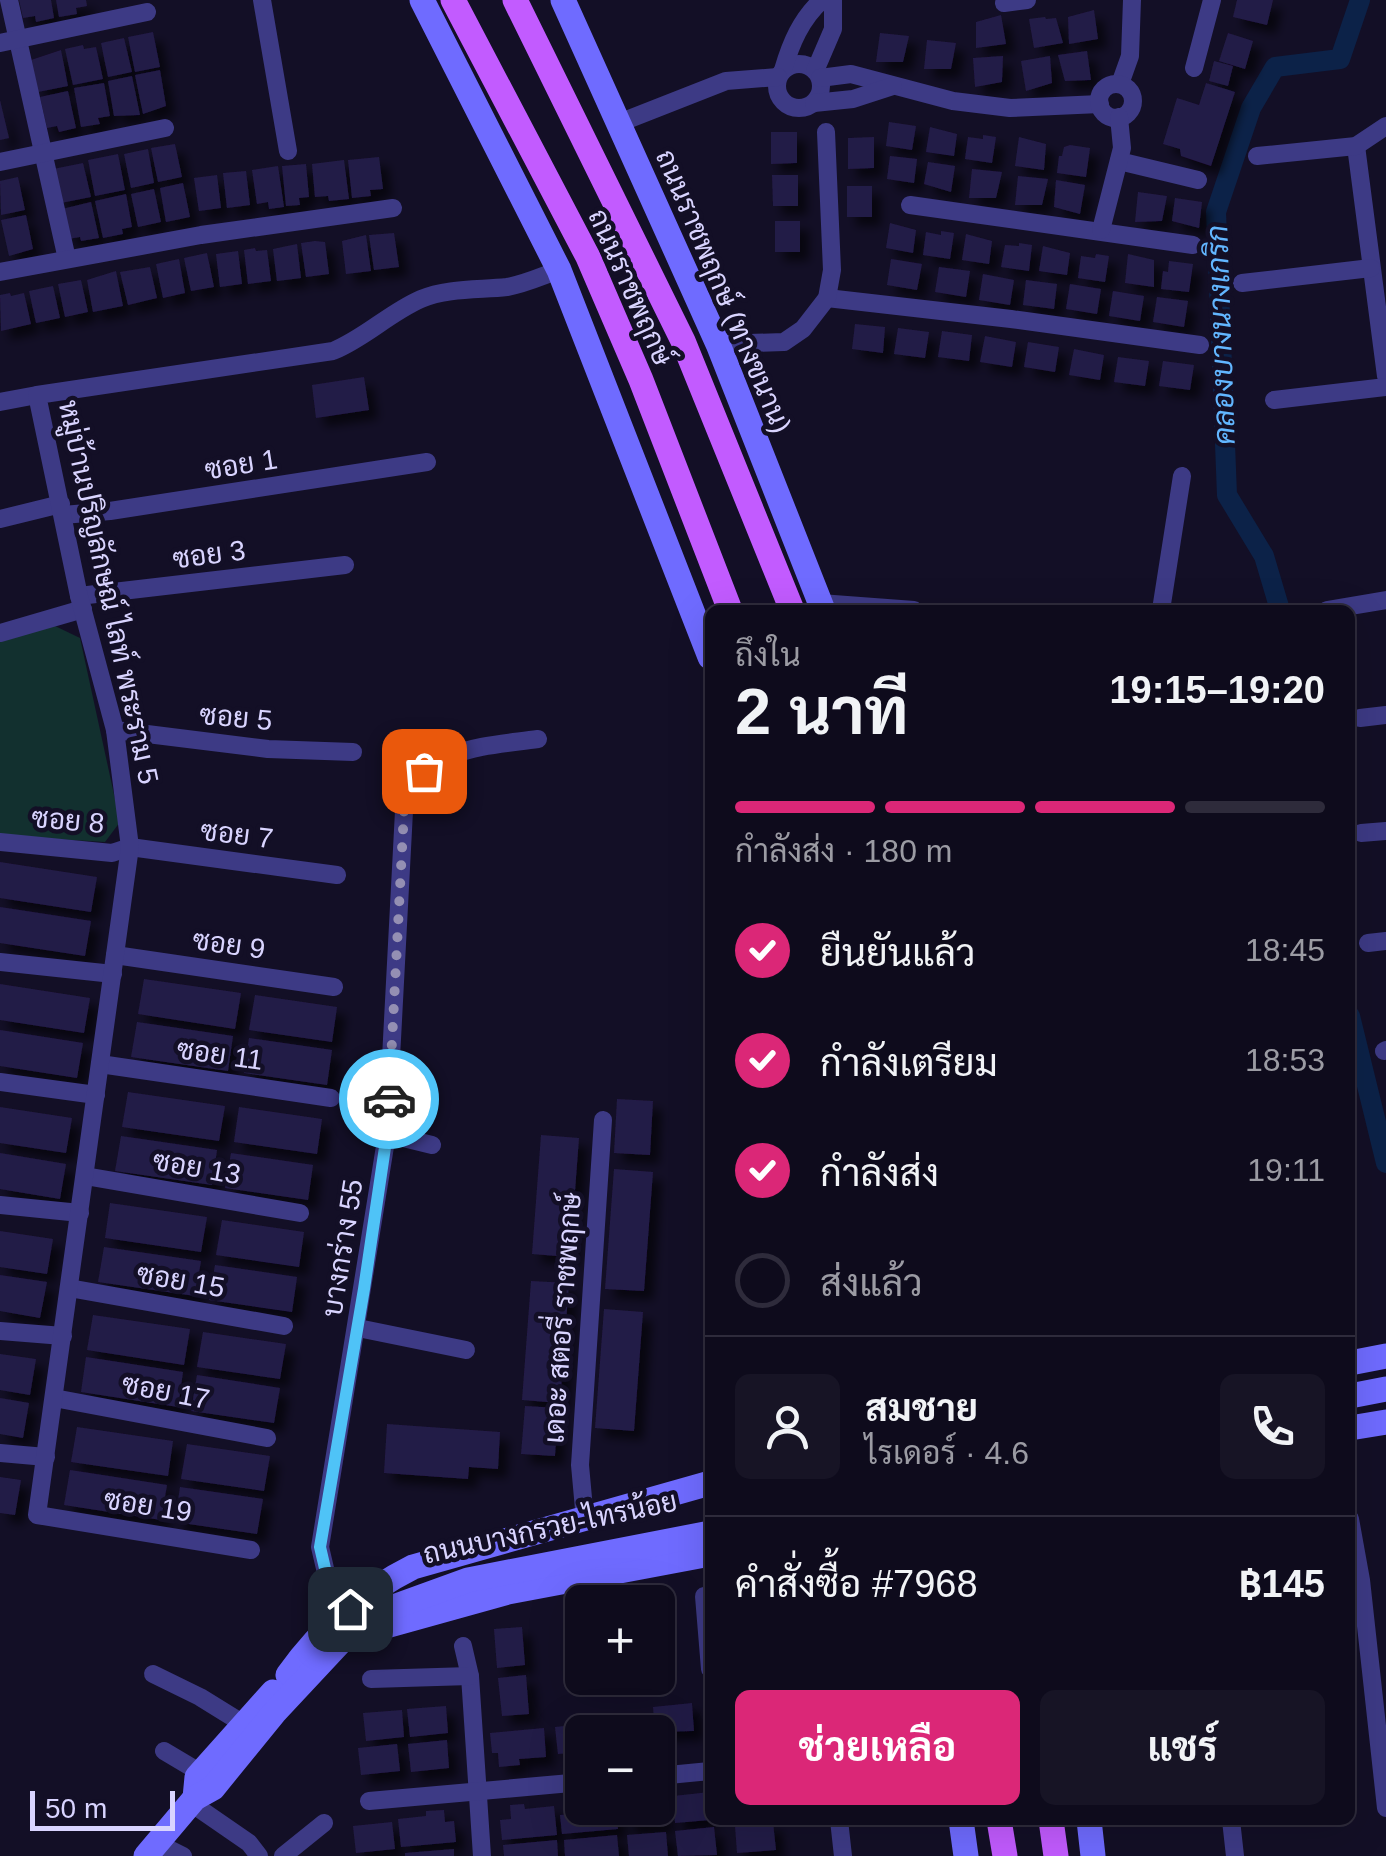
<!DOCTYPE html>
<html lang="th">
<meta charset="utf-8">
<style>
:root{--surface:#0e0b1c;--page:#171425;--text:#f1f3f6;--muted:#9b9ba3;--line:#2e2b3b;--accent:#db2777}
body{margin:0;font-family:Arial,Sarabun,sans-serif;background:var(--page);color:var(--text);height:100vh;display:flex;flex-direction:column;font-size:38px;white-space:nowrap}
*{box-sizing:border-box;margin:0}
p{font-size:32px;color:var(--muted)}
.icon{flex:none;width:55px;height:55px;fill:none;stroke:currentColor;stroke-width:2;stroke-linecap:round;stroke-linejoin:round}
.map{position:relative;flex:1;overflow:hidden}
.details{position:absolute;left:705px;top:605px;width:650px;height:1220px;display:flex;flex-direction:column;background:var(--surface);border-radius:15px;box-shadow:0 10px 40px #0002,0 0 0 2px var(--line)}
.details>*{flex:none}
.controls{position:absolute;left:565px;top:1585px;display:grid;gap:20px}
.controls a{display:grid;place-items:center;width:110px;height:110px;border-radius:15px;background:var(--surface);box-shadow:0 10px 40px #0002,0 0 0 2px var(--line);font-size:50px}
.scale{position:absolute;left:30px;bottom:25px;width:145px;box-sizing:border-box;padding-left:10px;border:5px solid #d9d4ff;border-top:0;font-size:28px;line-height:35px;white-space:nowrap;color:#d9d4ff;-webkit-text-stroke:8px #130f26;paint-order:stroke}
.pin{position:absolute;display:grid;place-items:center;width:85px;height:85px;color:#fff;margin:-42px;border-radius:20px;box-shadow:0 5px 15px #0006}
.courier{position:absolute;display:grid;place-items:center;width:100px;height:100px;margin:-50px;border:8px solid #4fc3f7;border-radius:50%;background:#fff;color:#222;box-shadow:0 2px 12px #0007}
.headline em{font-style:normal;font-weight:700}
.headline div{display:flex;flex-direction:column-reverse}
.headline{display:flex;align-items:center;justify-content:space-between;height:170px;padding:0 30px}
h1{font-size:65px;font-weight:700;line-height:75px}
.bar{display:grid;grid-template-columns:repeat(4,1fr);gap:15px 10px;align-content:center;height:120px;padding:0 30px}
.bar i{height:12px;border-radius:8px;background:var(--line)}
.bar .current{background:var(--accent)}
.bar p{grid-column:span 4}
.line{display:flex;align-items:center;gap:25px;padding:0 30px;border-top:2px solid var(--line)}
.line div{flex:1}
.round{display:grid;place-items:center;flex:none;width:105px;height:105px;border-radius:15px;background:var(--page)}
ol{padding:0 30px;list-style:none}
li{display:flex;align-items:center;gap:30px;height:110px}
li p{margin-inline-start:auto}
li .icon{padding:10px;border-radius:50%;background:var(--accent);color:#fff;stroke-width:4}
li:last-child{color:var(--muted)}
li i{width:55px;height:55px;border:5px solid var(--line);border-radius:50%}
.button{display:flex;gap:20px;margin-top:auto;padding:20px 30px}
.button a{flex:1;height:115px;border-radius:15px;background:var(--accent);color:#fff;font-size:40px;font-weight:700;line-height:115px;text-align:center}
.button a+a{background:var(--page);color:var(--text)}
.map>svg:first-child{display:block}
</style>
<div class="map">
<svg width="1386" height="1856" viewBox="0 0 1386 1856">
<defs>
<filter id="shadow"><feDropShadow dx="9" dy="9" stdDeviation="5" flood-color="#0009"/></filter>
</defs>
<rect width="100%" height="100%" fill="#130f26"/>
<path fill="#12302f" d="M55,626L80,638L120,822L105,842L5,836L0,833V639Z"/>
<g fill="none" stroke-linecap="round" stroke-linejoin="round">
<g stroke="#0c2248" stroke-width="20">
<path d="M1280,610L1264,556L1227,495L1216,212L1251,108L1275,67L1340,59L1360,0"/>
<path d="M1350,1016L1386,1163"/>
</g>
</g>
<g fill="#241b47" filter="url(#shadow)">
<path d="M19,0H51L54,18L36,22L35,16L23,18Z"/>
<path d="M56,0H86L87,6L76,8L77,14L59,17Z"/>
<path d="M1237,0H1273L1267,25L1233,17Z"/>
<path d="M1094,10L1098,39L1069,44L1068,17Z"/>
<path d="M1001,15L1006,44L976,48V22Z"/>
<path d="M1045,17L1046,19L1056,18L1063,43L1034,48L1029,19Z"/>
<path d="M153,32L160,67L135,72L128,37Z"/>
<path d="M880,33L909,36L903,62H876Z"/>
<path d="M1228,33L1253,41L1245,69L1219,61Z"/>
<path d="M124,38L132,72L108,77L101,43Z"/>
<path d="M927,40L956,43L951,69H924Z"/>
<path d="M83,45L84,49L96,47L103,79L73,85L65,49Z"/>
<path d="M61,50L68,86L38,92L31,60Z"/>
<path d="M1087,51L1091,80L1065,81L1058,55Z"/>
<path d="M1003,56L1002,82L975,87L973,58Z"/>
<path d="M1050,56L1052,83L1026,91L1021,61Z"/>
<path d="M1214,61L1233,66L1228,86L1209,81Z"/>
<path d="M160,70L166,106L143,114L135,75Z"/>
<path d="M132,76L140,115L114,116L108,81Z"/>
<path d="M104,83L110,116L98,118L100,124L81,127L74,88Z"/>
<path d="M1206,83L1235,92L1211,166L1181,156L1180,149L1163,144L1177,98L1199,105Z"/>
<path d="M68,91L76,128L59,132L57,126L47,128L40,97Z"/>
<path d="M0,100L9,138L0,140Z"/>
<path d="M889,122L916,126L912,150L886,146Z"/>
<path d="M930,127L957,134L954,156L926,152Z"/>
<path d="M771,132H797V163L771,164Z"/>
<path d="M983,135L996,137L992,163L965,159L968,137L983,139Z"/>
<path d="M874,137V168L848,169V138Z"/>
<path d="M1019,137L1046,144L1044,170L1015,166Z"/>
<path d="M175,144L182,177L158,182L151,148Z"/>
<path d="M1070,145L1090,148L1086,177L1057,173L1059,156H1062L1064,147Z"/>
<path d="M148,149L154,183L131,188L124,154Z"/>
<path d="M118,154L125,190L95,196L88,160Z"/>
<path d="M890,156L917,159L914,183L887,179Z"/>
<path d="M379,157L383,189L370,190L371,196L352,198L348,160Z"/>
<path d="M344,160L349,199L329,201L328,196L315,197L312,164Z"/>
<path d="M928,162L955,166L951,192L924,184Z"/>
<path d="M83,163L91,197L61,203L53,169Z"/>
<path d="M306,164L309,197L299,198L300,205L286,206L282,166Z"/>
<path d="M278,166L284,207L269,209L268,202L257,204L252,170Z"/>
<path d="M972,169L1002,172L996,198H969Z"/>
<path d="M246,171L250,205L227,208L223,173Z"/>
<path d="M217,175L221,208L199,211L194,178Z"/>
<path d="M772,175H798V206H773Z"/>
<path d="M1018,176L1048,179L1042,205H1015Z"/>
<path d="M18,177L25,210L1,215L0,181Z"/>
<path d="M1056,180L1085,185L1080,214L1054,207Z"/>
<path d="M183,183L190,217L166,222L160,188Z"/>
<rect x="847" y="186" width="25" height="31"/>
<path d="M154,189L161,222L138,227L131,194Z"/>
<path d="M1138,192L1167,196L1162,221L1135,222Z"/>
<path d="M126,194L132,227L122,229L123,234L103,238L95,201Z"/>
<path d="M1175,198L1202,202L1199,228L1172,221Z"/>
<path d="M91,202L99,238L81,241L80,237L68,239L62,209Z"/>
<path d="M26,215L33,249L9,256L1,220Z"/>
<rect x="775" y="221" width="25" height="31"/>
<path d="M890,223L916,230L913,253L886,248Z"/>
<path d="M941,231L954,233L950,259L923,255L926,232L941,235Z"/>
<path d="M394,233L399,267L374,270L369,235Z"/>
<path d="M966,234L992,241L989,264L962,260Z"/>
<path d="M366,235L371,271L346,274L342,241Z"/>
<path d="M315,241L325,242L329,274L306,277L301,243Z"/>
<path d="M1019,243L1032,245L1029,271L1001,267L1005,245L1019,246Z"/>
<path d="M297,244L301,278L277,281L273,249Z"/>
<path d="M1043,246L1070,253L1067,275L1039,271Z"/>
<path d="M255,248L256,251L267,250L271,281L248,284L244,250Z"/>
<path d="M238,251L242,284L220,287L216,254Z"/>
<path d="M207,253L214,287L191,291L184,258Z"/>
<path d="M1096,254L1109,256L1105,282L1078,278L1081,256L1095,258Z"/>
<path d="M1128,254L1154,260V287L1125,283Z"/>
<path d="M179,259L185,293L163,298L156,264Z"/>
<path d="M891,259L922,264L917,290L887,285Z"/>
<path d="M1169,261L1193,264L1189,292L1161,289L1163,271L1168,272Z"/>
<path d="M150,267L157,298L128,305L120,272Z"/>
<path d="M939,267L970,271L966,297L935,292Z"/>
<path d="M116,271L123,306L93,312L87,280Z"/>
<path d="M983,274L1014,280L1010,305L979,300Z"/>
<path d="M81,280L88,312L65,317L58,284Z"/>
<path d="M1026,280L1057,284L1054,309L1023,305Z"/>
<path d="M1070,284L1101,289L1097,314L1066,309Z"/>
<path d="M53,286L60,318L36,323L29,291Z"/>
<path d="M1113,291L1144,296L1140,321L1109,316Z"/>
<path d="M10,293L11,296L24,293L31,324L1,331L0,295Z"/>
<path d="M1157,297L1188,301L1184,327L1153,322Z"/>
<path d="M855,324L885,327L883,353L852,349Z"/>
<path d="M898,328L929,332L925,358L894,354Z"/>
<path d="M942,331L972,335L969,361L938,357Z"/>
<path d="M985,336L1016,342L1012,367L980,362Z"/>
<path d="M1028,342L1059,347L1055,372L1024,367Z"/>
<path d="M1074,349L1104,355L1100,380L1069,375Z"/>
<path d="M1118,357L1149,361L1145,386L1114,382Z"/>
<path d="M1163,361L1194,365L1190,390L1159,386Z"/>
<path d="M364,377L369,410L316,418L312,385Z"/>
<path d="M0,862L97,877L91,912L0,898Z"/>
<path d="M0,907L91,921L85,956L0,943Z"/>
<path d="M144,979L241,993L235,1029L138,1014Z"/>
<path d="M0,984L90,998L84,1033L0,1020Z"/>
<path d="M255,995L337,1007L332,1042L249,1030Z"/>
<path d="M137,1022L233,1036L228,1071L131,1057Z"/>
<path d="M0,1030L83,1043L77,1078L0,1066Z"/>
<path d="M249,1038L332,1050L327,1085L244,1073Z"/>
<path d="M128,1092L225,1106L219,1141L122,1127Z"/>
<path d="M617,1099L653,1101L650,1155L614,1153Z"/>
<path d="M0,1107L72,1118L66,1153L0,1143Z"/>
<path d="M239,1107L322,1119L317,1154L234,1142Z"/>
<path d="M541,1135L579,1138L570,1257L532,1254Z"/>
<path d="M121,1136L217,1150L212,1185L115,1171Z"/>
<path d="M0,1153L66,1164L60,1199L0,1189Z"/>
<path d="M231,1153L313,1165L308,1200L225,1188Z"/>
<path d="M614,1169L653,1172L644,1291L605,1289Z"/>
<path d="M110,1203L207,1217L201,1252L105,1238Z"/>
<path d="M222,1220L304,1232L299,1267L216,1255Z"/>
<path d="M0,1231L53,1239L47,1274L0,1267Z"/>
<path d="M104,1247L201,1261L195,1296L98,1282Z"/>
<path d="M215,1265L297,1277L292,1312L209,1300Z"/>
<path d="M0,1275L47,1282L40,1318L0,1311Z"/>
<path d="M531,1281L569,1283L560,1403L522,1400Z"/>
<path d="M604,1309L643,1312L634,1431L595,1428Z"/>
<path d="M93,1315L190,1329L184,1365L87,1350Z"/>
<path d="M203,1332L286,1344L280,1379L197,1367Z"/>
<path d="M0,1354L36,1359L30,1395L0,1390Z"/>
<path d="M86,1357L183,1372L178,1407L81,1392Z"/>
<path d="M197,1375L280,1388L274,1423L191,1411Z"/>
<path d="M0,1398L29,1403L23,1438L0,1434Z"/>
<path d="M525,1406L558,1408L555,1456L521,1454Z"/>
<path d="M387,1424L500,1432L498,1469L469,1467L468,1479L384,1473Z"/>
<path d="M77,1427L173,1441L168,1476L71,1462Z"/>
<path d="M187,1444L270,1456L264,1491L181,1479Z"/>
<path d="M70,1470L167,1485L161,1520L64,1505Z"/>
<path d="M0,1477L21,1480L15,1515L0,1513Z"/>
<path d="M180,1487L263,1499L257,1534L175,1522Z"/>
<path d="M522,1627L525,1665L497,1668L494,1629Z"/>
<path d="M526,1675L529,1714L502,1716L498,1678Z"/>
<path d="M692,1703L694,1731L655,1732L653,1707Z"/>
<path d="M446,1706L448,1733L410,1737L407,1709Z"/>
<path d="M402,1710L404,1737L366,1741L363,1713Z"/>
<path d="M643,1714L644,1732H606L604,1718Z"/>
<path d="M594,1723L595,1732H582V1752L558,1754L555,1727Z"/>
<path d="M544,1728L546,1757L519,1759L520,1765L499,1767L498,1753H492L490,1733Z"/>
<path d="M447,1740L449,1768L411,1772L408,1744Z"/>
<path d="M397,1744L400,1771L361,1775L358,1748Z"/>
<path d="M710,1792V1820L675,1823L673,1796Z"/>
<path d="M658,1796H662L665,1824L626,1827L625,1808H658Z"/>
<path d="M582,1799V1808H616L618,1829L562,1834L560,1815L572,1814L570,1800Z"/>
<path d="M524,1804L525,1809L554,1806L557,1835L502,1840L500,1820L511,1819L510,1805Z"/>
<path d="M444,1810L445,1822L454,1821L456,1842L401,1847L398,1819L426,1816V1811Z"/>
<path d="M392,1822L395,1849L356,1853L353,1826Z"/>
<path d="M773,1822L776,1850L737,1853L735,1826Z"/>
<path d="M714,1827L717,1855L678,1856L675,1831Z"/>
<path d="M666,1832L668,1856H629L627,1835Z"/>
<path d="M617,1835L619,1856H565L564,1840Z"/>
<path d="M557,1840L558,1856H504L503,1845Z"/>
<path d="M454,1849V1856H405V1853Z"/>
</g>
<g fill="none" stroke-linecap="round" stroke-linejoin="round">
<g stroke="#3d3a85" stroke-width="18">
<path d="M9,0L67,259"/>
<path d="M262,0L288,151"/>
<path d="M1004,3L1027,0"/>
<path d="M0,43L147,12"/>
<circle cx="799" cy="86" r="22"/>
<path d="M1194,68L1212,0"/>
<path d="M783,70C791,43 801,19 822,0"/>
<path d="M815,71L833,29V0"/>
<path d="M820,78L851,74L953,101L1010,108L1100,104"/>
<path d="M1120,84L1130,56L1132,0"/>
<circle cx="1116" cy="101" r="17"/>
<path d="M814,103L853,99L893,86"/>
<path d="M619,123L726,81L778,77"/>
<path d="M1356,146L1386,376"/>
<path d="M1257,156L1356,146L1386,126"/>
<path d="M1119,161L1198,180"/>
<path d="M0,162L165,128"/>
<path d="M910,205L1193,245"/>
<path d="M1101,230L1122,148L1119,117"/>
<path d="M0,272L201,235L393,208"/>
<path d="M1242,283L1371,268"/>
<path d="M827,298L1011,319L1200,345"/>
<path d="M718,344L784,342L803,329L827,298L832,270L826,132"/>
<path d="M1274,400L1386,387"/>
<path d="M0,402L37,395"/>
<path d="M63,515L110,511L427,462"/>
<path d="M0,519L61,504"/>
<path d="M79,596L345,565"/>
<path d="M820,603L914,610"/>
<path d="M1161,610L1182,476"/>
<path d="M1327,610L1386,600"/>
<path d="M0,633L83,609"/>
<path d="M1360,718L1386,715"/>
<path d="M115,730L268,749L353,752"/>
<path d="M1361,833L1386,831"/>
<path d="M0,842L112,853L130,847L337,875"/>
<path d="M1368,943L1386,941"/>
<path d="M115,955L334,987"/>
<path d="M0,962L113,974"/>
<path d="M1384,1051L1386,1050"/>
<path d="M100,1064L331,1098"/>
<path d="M0,1082L96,1095"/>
<path d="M387,1134L432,1145"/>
<path d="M85,1176L300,1213"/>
<path d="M0,1205L80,1213"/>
<path d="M69,1288L284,1326"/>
<path d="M358,1328L466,1350"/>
<path d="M0,1331L63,1336"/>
<path d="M54,1398L267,1438"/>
<path d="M0,1453L46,1457"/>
<path d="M1350,1519L1361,1580L1386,1808"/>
<path d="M585,1520L580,1465L603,1120"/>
<path d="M251,1550L37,1515L130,847L115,730L79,596L37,395L333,351C365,338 389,313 421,299C447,288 479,290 507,287C525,284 542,276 559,270"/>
<path d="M704,1596L710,1669"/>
<path d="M350,1609L327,1577L320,1547L387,1134L404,811C423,746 481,747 538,739"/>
<path d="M463,1646L470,1676L482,1856"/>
<path d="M153,1674L200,1697L242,1723"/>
<path d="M371,1679L470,1676"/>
<path d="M164,1751L201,1773"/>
<path d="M658,1776L710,1771"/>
<path d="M369,1801L582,1782"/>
<path d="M191,1803L249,1843L259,1856"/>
<path d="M839,1820L843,1856"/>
<path d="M1231,1820L1235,1856"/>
<path d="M157,1843L183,1856"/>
<path d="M283,1856L324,1823"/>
</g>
<g stroke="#6f6bff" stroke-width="25">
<path d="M422,0L559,270L710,657"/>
<path d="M563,0L718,344L823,610"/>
<path d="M1350,1363L1386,1356"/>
<path d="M1350,1396L1386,1389"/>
<path d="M1350,1428L1386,1422"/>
<path d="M379,1628L508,1592L710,1554"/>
<path d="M288,1675C321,1629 363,1592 413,1567L710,1483"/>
<path d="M195,1798L197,1777L273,1692"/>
<path d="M961,1820L966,1856"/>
<path d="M1089,1820L1093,1856"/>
<path d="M146,1856L195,1798L213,1788L274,1713L345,1637L388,1609L468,1580L710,1533"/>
</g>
<g stroke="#c25bff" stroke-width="25">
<path d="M453,0L588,257L641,380L730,610"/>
<path d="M515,0L683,341L792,610"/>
<path d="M999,1820L1005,1856"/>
<path d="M1051,1820L1056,1856"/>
</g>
</g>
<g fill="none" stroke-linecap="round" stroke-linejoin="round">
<path stroke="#948fb3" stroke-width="10" stroke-dasharray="0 18" d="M389,1099L404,811L410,789L424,771"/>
<path stroke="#4fc3f7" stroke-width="12" d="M350,1609L327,1577L320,1547L364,1289L387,1134L389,1099"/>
</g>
<g text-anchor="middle" stroke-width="9" stroke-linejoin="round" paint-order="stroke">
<g font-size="28" fill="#d9d4ff" stroke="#130f26">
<text transform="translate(631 287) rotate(66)" y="10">ถนนราชพฤกษ์</text>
<text transform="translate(724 291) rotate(67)" y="10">ถนนราชพฤกษ์ (ทางขนาน)</text>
<text transform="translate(241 464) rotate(-9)" y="10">ซอย 1</text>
<text transform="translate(209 554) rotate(-7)" y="10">ซอย 3</text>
<text transform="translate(109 592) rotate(78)" y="10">หมู่บ้านปริญลักษณ์ ไลท์ พระราม 5</text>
<text transform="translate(236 717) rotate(5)" y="10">ซอย 5</text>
<text transform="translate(68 820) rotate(5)" y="10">ซอย 8</text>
<text transform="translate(237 834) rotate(7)" y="10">ซอย 7</text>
<text transform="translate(229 944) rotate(8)" y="10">ซอย 9</text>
<text transform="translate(220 1054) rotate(8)" y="10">ซอย 11</text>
<text transform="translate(197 1167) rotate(10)" y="10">ซอย 13</text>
<text transform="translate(342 1248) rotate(-81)" y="10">บางกร่าง 55</text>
<text transform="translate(181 1280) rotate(10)" y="10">ซอย 15</text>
<text transform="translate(562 1318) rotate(-86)" y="10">เดอะ สตอรี่ ราชพฤกษ์</text>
<text transform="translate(166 1391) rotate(11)" y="10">ซอย 17</text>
<text transform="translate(148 1505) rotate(9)" y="10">ซอย 19</text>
<text transform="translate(550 1527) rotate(-12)" y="10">ถนนบางกรวย-ไทรน้อย</text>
</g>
<g font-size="30" font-style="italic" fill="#62b6ff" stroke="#130f26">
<text transform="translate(1221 335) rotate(-92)" y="10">คลองบางนางเกริก</text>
</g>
</g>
</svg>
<div class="controls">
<a>+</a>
<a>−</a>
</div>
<div class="scale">50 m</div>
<div class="pin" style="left:424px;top:771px;background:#ea580c"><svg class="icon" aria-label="bag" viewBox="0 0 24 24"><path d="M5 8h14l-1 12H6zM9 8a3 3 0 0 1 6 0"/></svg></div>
<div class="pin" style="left:350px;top:1609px;background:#1f2937"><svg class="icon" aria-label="home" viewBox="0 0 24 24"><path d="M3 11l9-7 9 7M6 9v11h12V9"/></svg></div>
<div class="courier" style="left:389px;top:1099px"><svg class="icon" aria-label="car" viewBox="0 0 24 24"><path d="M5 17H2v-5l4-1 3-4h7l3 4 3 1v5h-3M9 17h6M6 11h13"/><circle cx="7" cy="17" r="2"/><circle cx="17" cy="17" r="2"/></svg></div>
<section class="details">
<div class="headline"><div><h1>2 นาที</h1><p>ถึงใน</p></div><em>19:15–19:20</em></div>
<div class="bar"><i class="current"></i><i class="current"></i><i class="current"></i><i></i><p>กำลังส่ง · 180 m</p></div>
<ol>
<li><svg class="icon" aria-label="check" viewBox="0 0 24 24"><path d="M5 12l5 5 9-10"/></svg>ยืนยันแล้ว<p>18:45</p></li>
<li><svg class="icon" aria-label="check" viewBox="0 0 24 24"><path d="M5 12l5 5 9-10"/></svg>กำลังเตรียม<p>18:53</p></li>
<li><svg class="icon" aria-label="check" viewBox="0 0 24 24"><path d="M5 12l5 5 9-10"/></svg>กำลังส่ง<p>19:11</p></li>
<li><i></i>ส่งแล้ว</li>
</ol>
<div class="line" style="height:180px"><a class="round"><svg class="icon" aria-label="person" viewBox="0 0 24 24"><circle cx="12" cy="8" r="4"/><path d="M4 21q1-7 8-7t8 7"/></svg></a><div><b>สมชาย</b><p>ไรเดอร์ · 4.6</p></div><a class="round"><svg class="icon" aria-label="phone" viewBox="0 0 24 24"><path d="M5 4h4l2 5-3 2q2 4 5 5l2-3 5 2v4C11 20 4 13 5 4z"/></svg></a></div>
<div class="line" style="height:130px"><div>คำสั่งซื้อ #7968</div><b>฿145</b></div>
<div class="button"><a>ช่วยเหลือ</a><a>แชร์</a></div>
</section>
</div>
